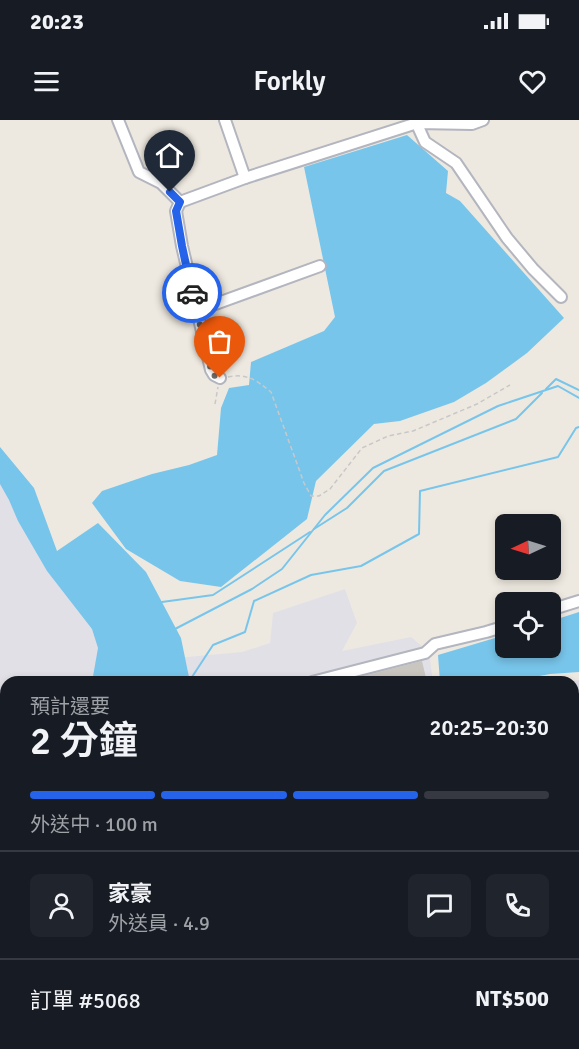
<!DOCTYPE html>
<html lang="zh-TW">
<meta charset="utf-8">
<style>
:root{--surface:#171b24;--page:#20242c;--text:#f1f3f6;--muted:#9ea1a6;--line:#363941;--accent:#2563eb}
body{margin:0;font-family:Signika,"Noto Sans TC",sans-serif;background:var(--page);color:var(--text);height:100vh;display:flex;flex-direction:column;font-size:22px;white-space:nowrap}
*{box-sizing:border-box;margin:0}
p{font-size:20px;color:var(--muted)}
.icon{flex:none;width:33px;height:33px;fill:none;stroke:currentColor;stroke-width:2;stroke-linecap:round;stroke-linejoin:round}
.map{position:relative;flex:1;overflow:hidden}
.panel{position:absolute;left:0px;top:556px;width:579px;height:374px;display:flex;flex-direction:column;background:var(--surface);border-radius:18px 18px 0 0;box-shadow:0 3px 9px #0003}
.panel>*{flex:none}
.needle{width:39px;rotate:266deg}
.buttons{position:absolute;left:495px;top:394px;display:grid;gap:12px}
.buttons a{display:grid;place-items:center;width:66px;height:66px;border-radius:9px;background:var(--surface);box-shadow:0 3px 9px #0003;font-size:30px}
.pin{position:absolute;display:grid;place-items:center;width:51px;height:51px;color:#fff;margin:-62px -26px;border-radius:50% 50% 50% 0;rotate:-45deg;box-shadow:0 0 6px #0007}
.pin .icon{rotate:45deg}
.courier{position:absolute;display:grid;place-items:center;width:60px;height:60px;margin:-30px;border:4px solid #2563eb;border-radius:50%;background:#fff;color:#222;box-shadow:0 2px 8px #0007}
.summary em{font-style:normal;font-weight:600}
.summary div{display:flex;flex-direction:column-reverse}
.summary{display:flex;align-items:center;justify-content:space-between;height:102px;padding:0 30px}
h1{font-size:39px;font-weight:600;line-height:45px}
.bar{display:grid;grid-template-columns:repeat(4,1fr);gap:9px 6px;align-content:center;height:72px;padding:0 30px}
.bar i{height:8px;border-radius:4px;background:var(--line)}
.bar .on{background:var(--accent)}
.bar p{grid-column:span 4}
.line{display:flex;align-items:center;gap:15px;padding:0 30px;border-top:2px solid var(--line)}
.line div{flex:1}
.round{display:grid;place-items:center;flex:none;width:63px;height:63px;border-radius:9px;background:var(--page)}
.status{display:flex;justify-content:space-between;align-items:center;height:42px;padding:0 30px;background:var(--surface);direction:ltr}
.status svg{height:16px;fill:currentColor}
header{display:flex;justify-content:space-between;align-items:center;height:78px;padding:0 30px;background:var(--surface);font-size:27px;font-weight:600}
.map>svg:first-child{display:block}
</style>
<div class="status"><b>20:23</b><svg viewBox="0 0 49 12"><path d="M0 12V9h3v3zM5 12V6h3v6zM10 12V3h3v9zM15 12V0h3v12zM26 1h20v11H26zM47 4h2v5h-2z"/></svg></div>
<header><svg class="icon" aria-label="menu" viewBox="0 0 24 24"><path d="M4 6h16M4 12h16M4 18h16"/></svg>Forkly<svg class="icon" aria-label="heart" viewBox="0 0 24 24"><path d="M12 20l-8-8c-3-5 5-10 8-4 3-6 11-1 8 4z"/></svg></header>
<div class="map">
<svg width="579" height="929" viewBox="0 0 579 929">
<rect width="100%" height="100%" fill="#eee9e0"/>
<path fill="#e2e0e7" d="M0,345L120,543L242,532L270,523L273,493L345,469L357,503L342,531L411,517L429,532L433,562H6V924H573V562H564L579,560V929H0Z"/>
<g fill="#78c5eb">
<path d="M407,15L448,51L446,73L460,81L564,198L527,233L486,263L454,282L400,301L374,304L316,361L307,399L221,467L180,461L126,429L92,383L102,371L152,354L189,345L217,335L221,288L229,268L249,265L251,242L324,211L335,197L304,47Z"/>
<path d="M0,327L34,368L57,431L98,403L146,452L181,518L190,562H92L98,528L92,509L47,451L18,401L9,380L0,364Z"/>
<path d="M579,492V552L550,554L508,562H440L438,535L505,515L506,528H550L551,501Z"/>
</g>
<g fill="none" stroke-linecap="round" stroke-linejoin="round">
<g stroke="#78c5eb" stroke-width="2">
<path d="M546,269L556,259L579,270"/>
<path d="M314,409L347,388L384,351L516,299L542,273"/>
<path d="M162,482L213,475L310,412"/>
<path d="M175,509L252,469L282,449L325,395L373,348L498,286L558,266L579,278"/>
<path d="M190,560L213,525L245,512L254,481L311,455L361,446L419,414L420,371L558,337L576,308L579,307"/>
</g>
</g>
<g fill="#c9c5bf">
<path d="M422,541L427,562H340Z"/>
<path d="M579,808V843H573V809Z"/>
<path d="M579,861V892H573V862Z"/>
</g>
<g fill="none" stroke-linecap="round" stroke-linejoin="round">
<g stroke="#b3b5bf" stroke-width="14">
<g id="minor">
<path d="M118,0L139,52L161,63L180,82L176,91L182,126L211,250L214,255L220,258"/>
<path d="M225,0L245,58"/>
<path d="M415,0L425,22L456,43L507,118L533,149L561,177"/>
<path d="M180,82L245,58L417,3L472,4L483,0"/>
<path d="M196,191L320,146"/>
<path d="M550,490L579,481"/>
<path d="M312,562L425,533L435,524L486,512L506,506"/>
<path d="M573,681L579,680"/>
<path d="M573,739L579,733"/>
<path d="M573,777L579,774"/>
<path d="M573,789H579"/>
<path d="M573,850H579"/>
<path d="M0,864H6"/>
<path d="M573,900L579,899"/>
<path d="M459,924L460,929"/>
<path d="M523,924L524,929"/>
<path d="M391,929L419,924"/>
</g>
</g>
<g stroke="#c8c8c8" stroke-width="1.5" stroke-dasharray="4.5 3" stroke-linecap="butt">
<path d="M228,257C247,253 256,260 271,272L304,363L311,376H319L330,369L362,328L388,316L413,311L477,284L510,265"/>
<path d="M215,284L218,267"/>
<path d="M0,889L6,888"/>
<path d="M20,929V924"/>
</g>
<use href="#minor" stroke="#fff" stroke-width="10"/>
</g>
<g fill="none" stroke-linecap="round" stroke-linejoin="round">
<path stroke="#716f6c" stroke-width="6" stroke-dasharray="0 10.8" d="M192,173L211,250L213,255L220,258"/>
<path stroke="#2563eb" stroke-width="8" d="M170,72L180,82L176,91L182,126L192,173"/>
</g>
</svg>
<div class="buttons">
<a><svg class="needle" viewBox="-14 -14 28 28"><path d="M0-13l5 13h-10z" fill="#e53935"/><path d="M0 13l5-13h-10z" fill="#9ea1a6"/></svg></a>
<a><svg class="icon" aria-label="locate" viewBox="0 0 24 24"><circle cx="12" cy="12" r="6"/><path d="M12 2v4M12 18v4M2 12h4M18 12h4"/></svg></a>
</div>
<div class="pin" style="left:220px;top:258px;background:#ea580c"><svg class="icon" aria-label="bag" viewBox="0 0 24 24"><path d="M5 8h14l-1 12H6zM9 8a3 3 0 0 1 6 0"/></svg></div>
<div class="pin" style="left:170px;top:72px;background:#1f2937"><svg class="icon" aria-label="home" viewBox="0 0 24 24"><path d="M3 11l9-7 9 7M6 9v11h12V9"/></svg></div>
<div class="courier" style="left:192px;top:173px"><svg class="icon" aria-label="car" viewBox="0 0 24 24"><path d="M5 17H2v-5l4-1 3-4h7l3 4 3 1v5h-3M9 17h6M6 11h13"/><circle cx="7" cy="17" r="2"/><circle cx="17" cy="17" r="2"/></svg></div>
<section class="panel">
<div class="summary"><div><h1>2 分鐘</h1><p>預計還要</p></div><em>20:25–20:30</em></div>
<div class="bar"><i class="on"></i><i class="on"></i><i class="on"></i><i></i><p>外送中 · 100 m</p></div>
<div class="line" style="height:108px"><a class="round"><svg class="icon" aria-label="person" viewBox="0 0 24 24"><circle cx="12" cy="8" r="4"/><path d="M4 21q1-7 8-7t8 7"/></svg></a><div><b>家豪</b><p>外送員 · 4.9</p></div><a class="round"><svg class="icon" aria-label="chat" viewBox="0 0 24 24"><path d="M4 5h16v11H9l-5 4z"/></svg></a><a class="round"><svg class="icon" aria-label="phone" viewBox="0 0 24 24"><path d="M5 4h4l2 5-3 2q2 4 5 5l2-3 5 2v4C11 20 4 13 5 4z"/></svg></a></div>
<div class="line" style="height:78px"><div>訂單 #5068</div><b>NT$500</b></div>
</section>
</div>
